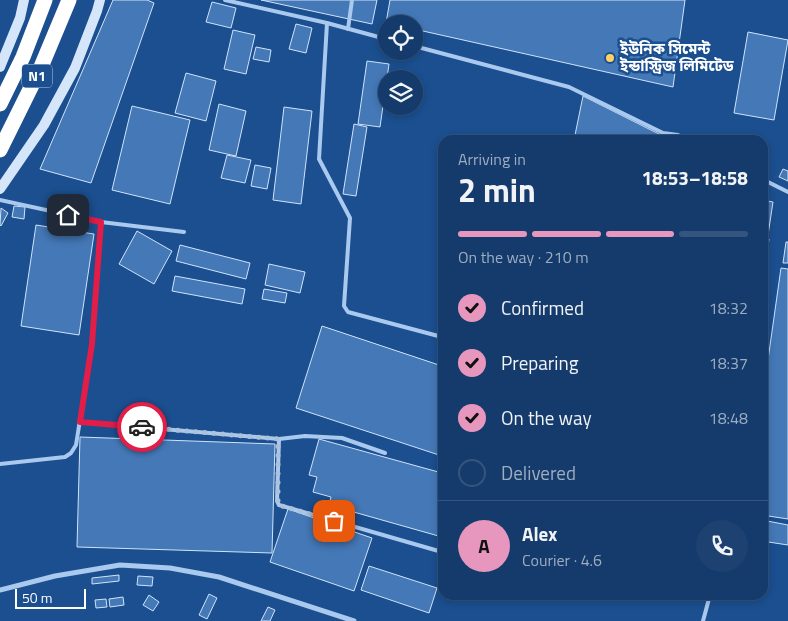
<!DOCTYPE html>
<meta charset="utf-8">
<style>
:root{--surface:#143b6b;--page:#1d4271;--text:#f1f3f6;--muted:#9dadc1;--line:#33557e;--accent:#e797bd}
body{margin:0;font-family:"Titillium Web","Noto Sans Bengali",sans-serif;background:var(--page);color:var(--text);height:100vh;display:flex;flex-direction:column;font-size:19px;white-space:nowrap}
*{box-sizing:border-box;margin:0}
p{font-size:16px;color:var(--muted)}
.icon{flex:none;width:28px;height:28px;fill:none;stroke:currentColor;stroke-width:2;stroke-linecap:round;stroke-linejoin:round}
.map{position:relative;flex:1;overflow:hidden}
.details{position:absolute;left:438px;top:135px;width:330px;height:465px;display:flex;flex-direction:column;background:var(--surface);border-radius:15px;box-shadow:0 2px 8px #0003,0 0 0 1px var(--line)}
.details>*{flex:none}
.controls{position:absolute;left:378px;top:15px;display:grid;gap:10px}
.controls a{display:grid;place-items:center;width:45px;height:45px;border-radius:50%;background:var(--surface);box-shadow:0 2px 8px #0003,0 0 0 1px var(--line);font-size:25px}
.scale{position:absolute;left:15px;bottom:12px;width:71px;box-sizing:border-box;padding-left:5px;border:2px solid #fff;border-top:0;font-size:14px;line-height:18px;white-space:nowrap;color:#fff;-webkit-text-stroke:4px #1b4f8f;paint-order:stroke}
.pin{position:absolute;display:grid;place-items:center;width:42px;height:42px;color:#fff;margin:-21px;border-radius:10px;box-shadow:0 2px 8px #0006}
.courier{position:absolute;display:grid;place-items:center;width:50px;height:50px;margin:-25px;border:4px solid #e11d48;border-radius:50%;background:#fff;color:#222;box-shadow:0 1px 6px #0007}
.headline em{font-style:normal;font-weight:700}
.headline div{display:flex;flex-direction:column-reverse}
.headline{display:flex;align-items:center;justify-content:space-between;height:85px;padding:0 20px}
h1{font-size:32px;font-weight:700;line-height:38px}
.bar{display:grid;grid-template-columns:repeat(4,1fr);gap:8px 5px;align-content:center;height:60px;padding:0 20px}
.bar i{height:6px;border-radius:4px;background:var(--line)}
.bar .active{background:var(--accent)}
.bar p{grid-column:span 4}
.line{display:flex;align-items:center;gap:12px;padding:0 20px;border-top:1px solid var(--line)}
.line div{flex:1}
.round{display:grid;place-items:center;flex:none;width:52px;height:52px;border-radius:26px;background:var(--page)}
ol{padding:0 20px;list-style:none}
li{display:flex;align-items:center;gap:15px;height:55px}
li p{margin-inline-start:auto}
li .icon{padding:5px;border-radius:50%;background:var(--accent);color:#111;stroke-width:4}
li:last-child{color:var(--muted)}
li i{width:28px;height:28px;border:2px solid var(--line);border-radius:50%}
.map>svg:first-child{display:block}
</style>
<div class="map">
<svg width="788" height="621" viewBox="0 0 788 621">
<rect width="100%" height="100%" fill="#1b4f8f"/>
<g fill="#4478b7" stroke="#cfe3fa">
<path d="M113,0H147L154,3L91,183L40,169Z"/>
<path d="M261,0H377L372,24Z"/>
<path d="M390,0H685L673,87L414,29V24L386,23Z"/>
<path d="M212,2L236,8L231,28L206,22Z"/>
<path d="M296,24L312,28L306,53L289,49Z"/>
<path d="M233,30L255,35L246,74L224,69Z"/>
<path d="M748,32L788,40L774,120L734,113Z"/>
<path d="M256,47L271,50L269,62L253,59Z"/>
<path d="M367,61L389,64L380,127L358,124Z"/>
<path d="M186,73L216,81L206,121L175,113Z"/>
<path d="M583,96L671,140H574Z"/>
<path d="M219,104L246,111L236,156L209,150Z"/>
<path d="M132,106L190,120L170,204L112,190Z"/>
<path d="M284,107L312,111L301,204L273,200Z"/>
<path d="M354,124L367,127L356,196L343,194Z"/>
<path d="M227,155L251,160L245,183L221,178Z"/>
<path d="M255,165L271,168L267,189L251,186Z"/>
<path d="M783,169L788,171V181L779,177Z"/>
<path d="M762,200L773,202L768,235L762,234Z"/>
<path d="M14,206L25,207L24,219L12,217Z"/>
<path d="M1,208L8,213L1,226L0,225Z"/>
<path d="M36,225L94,234L79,335L21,326Z"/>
<path d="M137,231L172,251L154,284L119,264Z"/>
<path d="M762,238L769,239L762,287Z"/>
<path d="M786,242H788V263H783Z"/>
<path d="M180,245L250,263L246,279L176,261Z"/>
<path d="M269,264L305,272L300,293L265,285Z"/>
<path d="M781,268L788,269V519L762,515V402Z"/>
<path d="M175,276L245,289L242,304L172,291Z"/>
<path d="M264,289L287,293L285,303L262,299Z"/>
<path d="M322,326L442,366V456L296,408Z"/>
<path d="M80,437L275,444L272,553L77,547Z"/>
<path d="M319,439L442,473V537L329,505L331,497L313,492L317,477L309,475Z"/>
<path d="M288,509L372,538L354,591L270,562Z"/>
<path d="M762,520L788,525V545L762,541Z"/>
<path d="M369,566L437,588L429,613L361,590Z"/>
<path d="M119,575V581L92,584V578Z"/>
<path d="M138,576L153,577L152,586L137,585Z"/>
<path d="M209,594L217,598L207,619L199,615Z"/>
<path d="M149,595L159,602L153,611L143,605Z"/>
<path d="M123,597L124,605L110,607L109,599Z"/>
<path d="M106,599L107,607L96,608L95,600Z"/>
<path d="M268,607L275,610L270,621H261Z"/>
</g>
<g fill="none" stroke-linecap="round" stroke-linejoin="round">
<g stroke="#a9c9ee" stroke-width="4">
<path d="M225,0L327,23L386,39"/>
<path d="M327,23L319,159L350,218L344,306L348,312L442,337"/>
<path d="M348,29L352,0"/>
<path d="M414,46L569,87L663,133L678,135L688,140"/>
<path d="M762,179L788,192"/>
<path d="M0,200L101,222"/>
<path d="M80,422L279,439L305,436L342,438L385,453"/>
<path d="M279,439L277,501L279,505L442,552"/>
<path d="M0,464L65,457L71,453L76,445L92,344L101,222L184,232"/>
<path d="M703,621L710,595"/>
</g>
<path stroke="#a9c9ee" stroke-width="5" d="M0,590L55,576L120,565L170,568L219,577L354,621"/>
<g stroke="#d6e6fa" stroke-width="10">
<path d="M0,67L20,18L24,0"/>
<path d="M0,189L44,125L75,68L97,11L100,0"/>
</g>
<g stroke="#fff" stroke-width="15">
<path d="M0,104L23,57L45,0"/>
<path d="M0,150L41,67L69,0"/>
</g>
</g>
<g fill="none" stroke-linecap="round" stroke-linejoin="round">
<path stroke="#afc1d8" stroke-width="5" stroke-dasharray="0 9" d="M142,427L278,439V503L279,505L334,521"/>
<path stroke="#e11d48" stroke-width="6" d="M68,215L101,222L92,344L80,422L142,427"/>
</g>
<circle fill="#ffd166" stroke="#1b4f8f" stroke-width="2" cx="610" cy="58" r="5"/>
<g text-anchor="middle" stroke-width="5" stroke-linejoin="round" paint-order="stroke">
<rect fill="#1b4f8f" stroke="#bbcadd" stroke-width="1" x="22" y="64.5" width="30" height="23" rx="4"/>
<g font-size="14" font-weight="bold" fill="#fff">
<text x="37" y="81">N1</text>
</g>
<g font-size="15" font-weight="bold" fill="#fff" stroke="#1b4f8f" text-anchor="start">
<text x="620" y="54">ইউনিক সিমেন্ট<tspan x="620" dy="17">ইন্ডাস্ট্রিজ লিমিটেড</tspan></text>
</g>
</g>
</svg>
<div class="controls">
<a><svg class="icon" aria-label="locate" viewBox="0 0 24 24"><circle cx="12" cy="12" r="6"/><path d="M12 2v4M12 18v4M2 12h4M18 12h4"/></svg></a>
<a><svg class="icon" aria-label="layers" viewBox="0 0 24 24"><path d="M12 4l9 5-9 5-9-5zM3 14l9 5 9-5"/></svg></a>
</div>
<div class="scale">50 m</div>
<div class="pin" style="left:334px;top:521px;background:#ea580c"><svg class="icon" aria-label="bag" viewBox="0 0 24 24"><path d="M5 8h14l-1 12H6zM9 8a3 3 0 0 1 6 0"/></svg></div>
<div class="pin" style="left:68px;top:215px;background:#1f2937"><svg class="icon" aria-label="home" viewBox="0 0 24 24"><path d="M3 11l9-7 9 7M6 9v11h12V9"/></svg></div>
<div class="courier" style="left:142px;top:427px"><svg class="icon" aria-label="car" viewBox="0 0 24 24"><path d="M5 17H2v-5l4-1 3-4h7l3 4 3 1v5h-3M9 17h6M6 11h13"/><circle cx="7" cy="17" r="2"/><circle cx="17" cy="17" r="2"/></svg></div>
<section class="details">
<div class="headline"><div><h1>2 min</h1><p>Arriving in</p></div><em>18:53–18:58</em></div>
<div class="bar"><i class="active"></i><i class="active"></i><i class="active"></i><i></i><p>On the way · 210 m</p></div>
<ol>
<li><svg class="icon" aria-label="check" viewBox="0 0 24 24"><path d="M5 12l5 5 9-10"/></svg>Confirmed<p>18:32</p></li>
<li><svg class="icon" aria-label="check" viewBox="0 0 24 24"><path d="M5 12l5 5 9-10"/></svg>Preparing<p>18:37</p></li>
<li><svg class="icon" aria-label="check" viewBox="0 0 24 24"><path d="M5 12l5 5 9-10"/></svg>On the way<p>18:48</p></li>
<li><i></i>Delivered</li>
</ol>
<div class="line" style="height:90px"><b class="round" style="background:var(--accent);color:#111">A</b><div><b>Alex</b><p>Courier · 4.6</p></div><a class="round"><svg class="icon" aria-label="phone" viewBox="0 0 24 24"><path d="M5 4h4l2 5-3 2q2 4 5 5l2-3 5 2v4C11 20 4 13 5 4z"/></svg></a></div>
</section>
</div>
